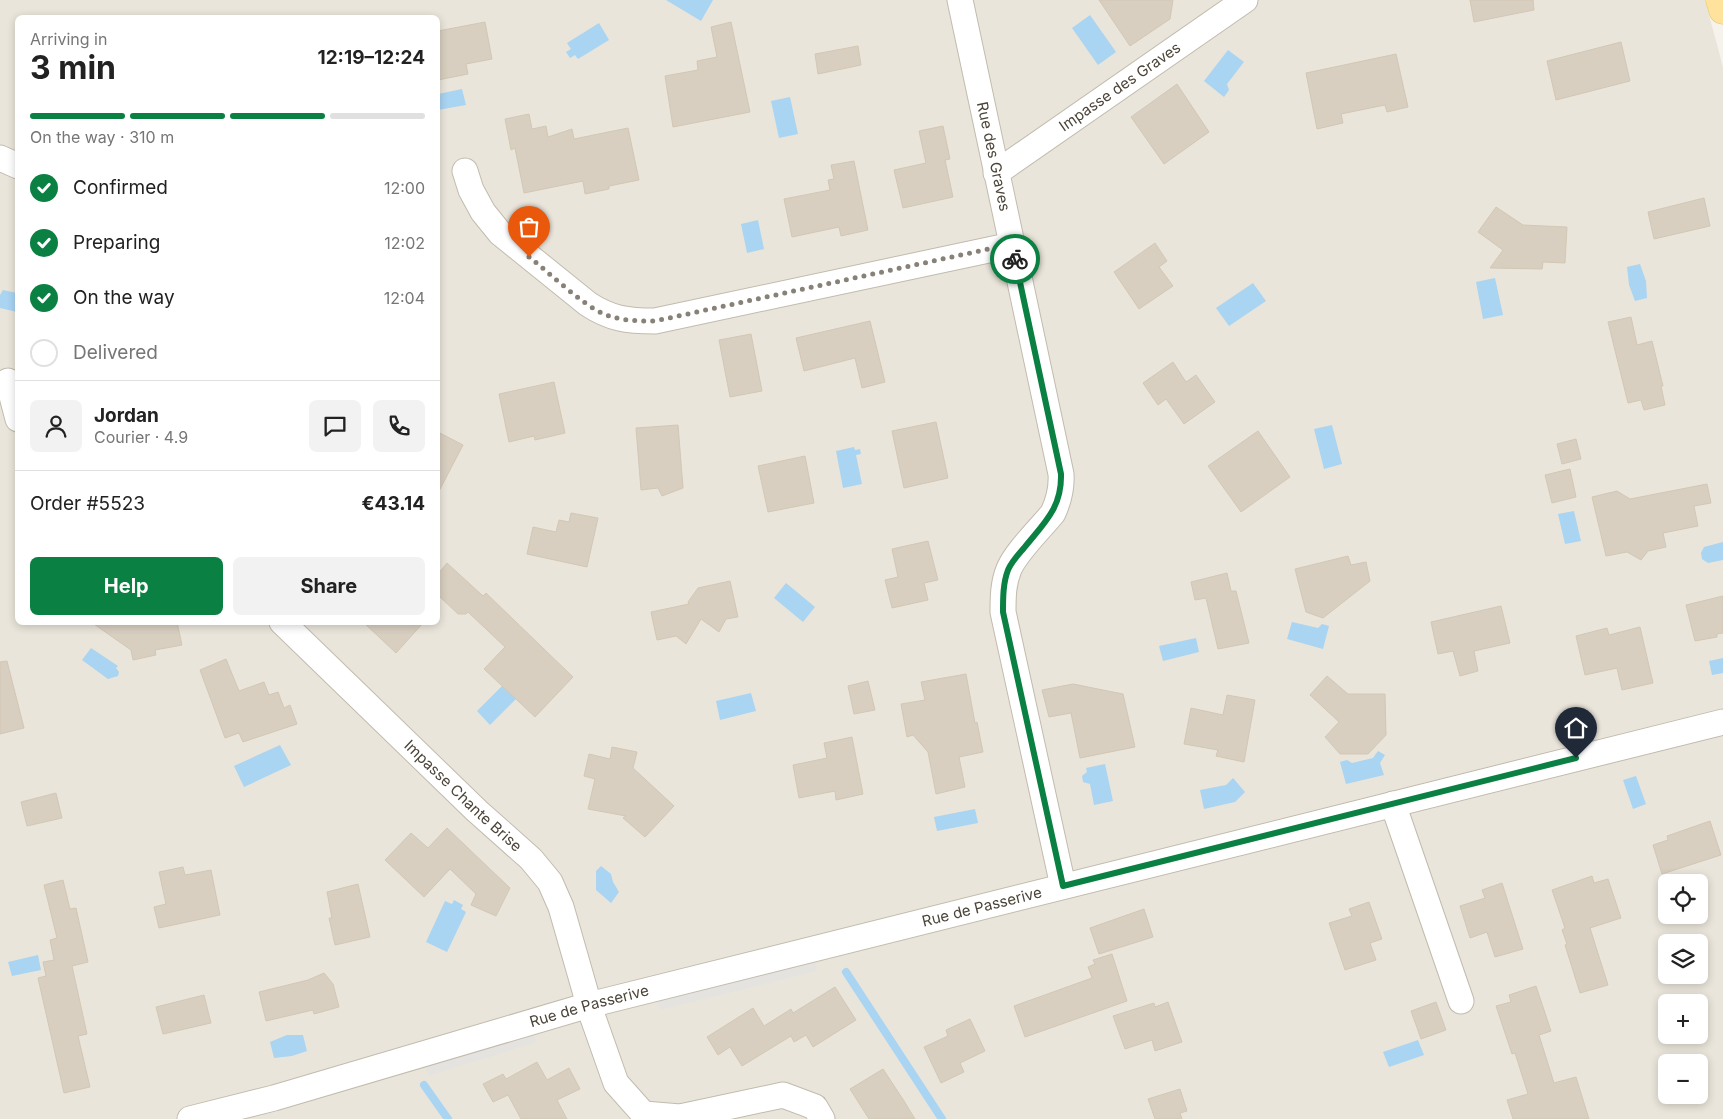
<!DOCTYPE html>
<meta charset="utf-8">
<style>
:root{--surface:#fff;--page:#f2f2f2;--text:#222;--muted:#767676;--line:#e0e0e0;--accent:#0b8043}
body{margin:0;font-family:Inter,sans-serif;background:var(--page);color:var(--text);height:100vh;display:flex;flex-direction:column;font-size:19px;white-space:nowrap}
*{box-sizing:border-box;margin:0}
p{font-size:16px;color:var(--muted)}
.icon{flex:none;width:28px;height:28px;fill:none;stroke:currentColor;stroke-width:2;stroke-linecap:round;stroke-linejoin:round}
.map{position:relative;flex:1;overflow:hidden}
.details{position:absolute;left:15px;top:15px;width:425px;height:610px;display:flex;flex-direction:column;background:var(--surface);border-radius:8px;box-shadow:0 2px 8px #0003}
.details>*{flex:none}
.buttons{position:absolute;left:1658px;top:874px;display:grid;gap:10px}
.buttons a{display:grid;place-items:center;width:50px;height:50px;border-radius:8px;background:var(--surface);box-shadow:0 2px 8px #0003;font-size:25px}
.pin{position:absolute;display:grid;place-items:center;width:42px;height:42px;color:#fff;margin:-51px -21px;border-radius:50% 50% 50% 0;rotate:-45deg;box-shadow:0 0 5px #0007}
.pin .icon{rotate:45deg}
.courier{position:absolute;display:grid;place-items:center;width:50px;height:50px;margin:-25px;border:4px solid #0b8043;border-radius:50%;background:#fff;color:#222;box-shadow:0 1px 6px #0007}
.overview em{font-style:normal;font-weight:700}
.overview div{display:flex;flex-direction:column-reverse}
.overview{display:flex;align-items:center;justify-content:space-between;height:85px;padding:0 15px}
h1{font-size:32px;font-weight:700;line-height:38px}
.bar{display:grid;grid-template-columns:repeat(4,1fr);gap:8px 5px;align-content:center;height:60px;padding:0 15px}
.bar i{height:6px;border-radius:4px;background:var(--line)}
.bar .current{background:var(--accent)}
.bar p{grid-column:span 4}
.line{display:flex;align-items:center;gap:12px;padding:0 15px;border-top:1px solid var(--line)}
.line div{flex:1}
.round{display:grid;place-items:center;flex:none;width:52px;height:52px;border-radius:8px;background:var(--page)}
ol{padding:0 15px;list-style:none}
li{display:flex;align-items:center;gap:15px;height:55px}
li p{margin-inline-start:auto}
li .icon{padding:5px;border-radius:50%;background:var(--accent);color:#fff;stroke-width:4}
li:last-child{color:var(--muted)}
li i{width:28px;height:28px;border:2px solid var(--line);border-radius:50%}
.cta{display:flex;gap:10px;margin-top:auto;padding:10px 15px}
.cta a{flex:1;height:58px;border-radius:8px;background:var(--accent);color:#fff;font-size:20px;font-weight:700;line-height:58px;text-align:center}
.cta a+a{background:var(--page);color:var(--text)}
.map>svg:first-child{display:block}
</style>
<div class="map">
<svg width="1723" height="1119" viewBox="0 0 1723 1119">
<rect width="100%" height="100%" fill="#f6f3ec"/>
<path fill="#eae5da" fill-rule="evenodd" d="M0,0H1705L1723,67V1119H0ZM18,18H438V622H18ZM1666,882H1699V915H1666ZM1666,942H1699V975H1666ZM1666,1002H1699V1035H1666ZM1666,1062H1699V1095H1666Z"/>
<g fill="#e5e3e0">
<path d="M815,962L817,971L660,1010L657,1001Z"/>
<path d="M534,1034L537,1042L428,1076L426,1067Z"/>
</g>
<g fill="#a9d4f2">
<path d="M666,0H713L701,21Z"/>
<path d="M1090,15L1116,52L1098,65L1072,28Z"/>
<path d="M599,23L609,40L578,59L575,55L570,58L566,52L571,49L567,43Z"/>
<path d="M1228,50L1244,62L1227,84L1229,90L1224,97L1204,81Z"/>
<path d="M462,89L466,105L438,110V94Z"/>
<path d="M790,97L798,134L779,138L771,101Z"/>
<path d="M758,220L764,249L747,253L741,224Z"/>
<path d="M1640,264L1646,281L1647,298L1635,301L1629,285L1627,267Z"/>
<path d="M1495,278L1503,315L1483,319L1476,282Z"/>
<path d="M1253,283L1266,301L1229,326L1216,308Z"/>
<path d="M3,290L17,293V312L0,308V295Z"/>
<path d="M1332,425L1342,464L1324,469L1314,429Z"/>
<path d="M854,447L855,450L860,449L861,454L856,455L862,484L843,488L836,451Z"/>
<path d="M1574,511L1581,541L1565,544L1558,514Z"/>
<path d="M1723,542V560L1708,563L1702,559L1701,553L1704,547Z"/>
<path d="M786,583L815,607L803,622L774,598Z"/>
<path d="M1292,622L1318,628L1322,624L1329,626L1323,649L1287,639Z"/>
<path d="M1196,638L1199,652L1163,661L1159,646Z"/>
<path d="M91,648L118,666L116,668L119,672L118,676L108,679L82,660Z"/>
<path d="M1723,658V673L1712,675L1709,661Z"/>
<path d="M503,685L517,698L490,725L477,711Z"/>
<path d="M751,693L756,711L720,720L716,701Z"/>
<path d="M280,745L291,765L244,787L234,766Z"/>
<path d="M1378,751L1385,755L1380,763L1384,775L1346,784L1340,762L1347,760L1352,763L1373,758Z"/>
<path d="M1105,764L1113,801L1094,805L1090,784L1083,782L1082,776L1087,772L1086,768Z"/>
<path d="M1636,776L1646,804L1633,809L1623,780Z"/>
<path d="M1233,778L1245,792L1235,802L1204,809L1200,790L1226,785Z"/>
<path d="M975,809L978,823L937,831L934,817Z"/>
<path d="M601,866L611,874L613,882L619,892L611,903L596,890V871Z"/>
<path d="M454,900L463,905L461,909L466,912L447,952L426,942L445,901L452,904Z"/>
<path d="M38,955L41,970L12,976L8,962Z"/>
<path d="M287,1035H303L307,1051L292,1056L274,1058L270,1042Z"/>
<path d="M1418,1040L1424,1055L1389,1067L1383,1052Z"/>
</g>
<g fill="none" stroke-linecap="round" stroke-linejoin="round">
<g stroke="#a9d4f2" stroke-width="8">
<path d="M846,972L942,1119"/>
<path d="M424,1085L448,1119"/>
</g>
</g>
<g fill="#d8cfc1" stroke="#d3c7b4">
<path d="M1099,0H1173L1170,19L1130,46Z"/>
<path d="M1470,0H1533L1534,10L1474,22Z"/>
<path d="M485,22L492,59L466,64L468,74L438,80V31Z"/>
<path d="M731,22L750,112L673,127L665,76L698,70L697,61L717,57L711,27Z"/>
<path d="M1621,42L1630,81L1556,100L1547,61Z"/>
<path d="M858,46L861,65L818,74L815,54Z"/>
<path d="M1396,54L1408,107L1387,112L1385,105L1341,114L1343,123L1317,129L1306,73Z"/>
<path d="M1177,84L1209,132L1164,164L1131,117Z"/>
<path d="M529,114L532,129L546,126L548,137L572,129L574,139L628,128L639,180L609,186V189L585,194L583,181L524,193L515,148L511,150L505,119Z"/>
<path d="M943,126L950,159L945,160L953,197L903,208L894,170L926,163L919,131Z"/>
<path d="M854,161L868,230L841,236L839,227L792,237L784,199L830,190L828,180L834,179L831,165Z"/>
<path d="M1704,198L1710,226L1654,239L1648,212Z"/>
<path d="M1496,207L1523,225L1567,227L1565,263L1543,262L1542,269L1490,268L1503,250L1478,232Z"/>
<path d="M1155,243L1167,261L1159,267L1173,286L1139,309L1114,272Z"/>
<path d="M1631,317L1637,345L1652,341L1663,386H1661L1665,405L1644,410L1641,400L1628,403L1608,322Z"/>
<path d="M870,321L885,382L862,388L855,358L804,371L796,338Z"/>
<path d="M751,334L762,391L730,397L719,340Z"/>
<path d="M1173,362L1186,382L1196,375L1215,402L1184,424L1166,399L1158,405L1143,383Z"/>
<path d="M554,382L565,433L535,440L534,436L509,442L499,394Z"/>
<path d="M936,422L948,478L904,488L892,431Z"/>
<path d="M678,425L683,488L662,496L658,488L641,490L636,428Z"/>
<path d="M1258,431L1290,477L1241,512L1208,466Z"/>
<path d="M438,432L463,445L438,493Z"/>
<path d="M1576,439L1581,459L1562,464L1557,444Z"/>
<path d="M805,456L814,503L768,512L758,466Z"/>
<path d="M1570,469L1576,497L1552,503L1545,475Z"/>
<path d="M1707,484L1711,503L1694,506L1698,526L1663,533L1666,547L1648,551L1641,560L1627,552L1606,556L1592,497L1617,491L1630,499Z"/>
<path d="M571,513L598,518L587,567L527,554L533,527L556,532L559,520L569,522Z"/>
<path d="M928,541L938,580L924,583L928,600L892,608L885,580L898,577L892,549Z"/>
<path d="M1348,556L1351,565L1366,562L1370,581L1323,618L1306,612L1295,569Z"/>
<path d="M447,563L483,596L486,593L573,677L535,717L484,669L505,647L468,612L466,614H458L438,595V574Z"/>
<path d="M1227,573L1231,591H1236L1249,643L1218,649L1206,598L1195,600L1191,582Z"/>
<path d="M730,581L738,617L726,619L719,632L701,619L686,644L676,636L657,640L651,612L689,604L688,602L698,588Z"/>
<path d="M1723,596V633L1717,634V637L1695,641L1686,605Z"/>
<path d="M1501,606L1510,643L1474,651L1478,671L1460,676L1453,651L1438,654L1431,622Z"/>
<path d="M91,622H177L182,645L155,650L156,655L133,660L131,650Z"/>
<path d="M363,622H424L396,653Z"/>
<path d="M1640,627L1653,683L1622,690L1617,668L1585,675L1576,636L1607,628L1609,635Z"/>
<path d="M226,659L239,691L264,682L269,695L278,692L284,708L290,705L297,724L243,742L239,733L225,738L200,670Z"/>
<path d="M7,661L24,728L0,734V662Z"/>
<path d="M966,674L975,723L977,722L983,752L959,757L965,787L936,794L928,752L913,735L907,737L901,704L925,700L921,682Z"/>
<path d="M1327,676L1348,694H1385L1386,735L1368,754H1340L1325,737L1339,722L1310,695Z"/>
<path d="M868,681L875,710L854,714L848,686Z"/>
<path d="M1073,684L1123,694L1135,747L1080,758L1071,713L1049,717L1042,690Z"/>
<path d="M1227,695L1255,700L1244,762L1216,756L1218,750L1184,744L1191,708L1223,715Z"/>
<path d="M852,737L863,794L836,800L835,791L799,798L793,765L827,758L824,743Z"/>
<path d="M612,747L637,752L633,768L674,806L645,837L623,818L626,816L588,809L595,779L584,776L589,754L610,759Z"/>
<path d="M56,793L62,818L27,826L21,802Z"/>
<path d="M1710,821L1721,855L1662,874L1653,845L1668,840L1667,836Z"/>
<path d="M447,828L510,888L496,916L471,905L476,894L450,869L424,897L385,860L411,833L428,848Z"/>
<path d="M183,867L185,875L211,870L220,915L159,928L154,907L166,904L159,872Z"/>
<path d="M1592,876L1594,883L1608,879L1621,918L1590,928L1608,985L1580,993L1565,945L1567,944L1562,930L1565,928L1552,890Z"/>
<path d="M63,880L70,909L76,908L88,962L72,966L87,1034L78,1036L90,1087L64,1093L38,978L46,976L43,962L54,960L50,940L57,938L44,885Z"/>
<path d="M1502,883L1523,949L1495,957L1487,932L1470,938L1460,906L1485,898L1482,890Z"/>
<path d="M358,884L370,937L335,945L329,918H332L327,892Z"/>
<path d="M1369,902L1382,939L1370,943L1376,960L1345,970L1329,923L1352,916L1349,909Z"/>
<path d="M1144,909L1153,937L1099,954L1090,928Z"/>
<path d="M1112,954L1127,1001L1025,1037L1014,1006L1092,978L1088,967L1095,964L1093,960Z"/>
<path d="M324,973L333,984L339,1007L314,1014L313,1010L266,1021L259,992L308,980Z"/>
<path d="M1536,986L1551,1031L1539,1035L1554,1083L1576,1077L1589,1119H1513L1507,1100L1528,1094L1515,1053L1512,1054L1496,1006L1511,1002L1509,995Z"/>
<path d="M835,987L856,1020L813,1047L806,1035L794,1042L791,1036L742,1066L730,1047L718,1055L707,1037L753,1008L764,1026L791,1009L793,1013Z"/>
<path d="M204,995L211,1023L163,1034L156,1007Z"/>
<path d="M1168,1002L1182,1042L1155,1051L1152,1040L1125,1049L1113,1016L1154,1003L1155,1007Z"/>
<path d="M1436,1002L1446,1030L1421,1039L1411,1011Z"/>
<path d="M970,1019L985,1051L960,1063L964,1072L941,1083L924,1047L948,1036L946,1030Z"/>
<path d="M537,1062L547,1080L569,1068L580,1089L557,1100L567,1119H521L508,1095L493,1102L483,1084L503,1074L506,1079Z"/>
<path d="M883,1069L904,1101L915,1119H869L850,1089Z"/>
<path d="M1180,1089L1187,1111L1180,1113L1182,1119H1155L1148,1099Z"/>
</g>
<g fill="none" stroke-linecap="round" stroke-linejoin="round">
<g stroke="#c2bbae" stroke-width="27">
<g id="minor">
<path id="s1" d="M960,0L1061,474C1062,489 1059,500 1053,513C1040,529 1016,552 1009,569C1003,583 1003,598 1003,612L1063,886"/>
<path d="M0,158L18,166"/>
<path d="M465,171L471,190L483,212L500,233L588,304C611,319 627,321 655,321L1012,245"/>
<path id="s2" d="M996,173L1245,0"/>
<path d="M8,381L18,419"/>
<path id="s3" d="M282,622L477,811L531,859L550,882L561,907L592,1015L616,1083L648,1119"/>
<path d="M1393,804L1461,1001"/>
<path d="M644,1114L680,1117L783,1095L815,1107L822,1119"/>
<path id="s4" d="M190,1119L274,1098L589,1005L1723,722"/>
</g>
</g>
<g stroke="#e6c16a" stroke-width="29">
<path id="major" d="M1720,0L1723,10"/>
</g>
<use href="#minor" stroke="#fff" stroke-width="25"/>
<use href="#major" stroke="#ffe39c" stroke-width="28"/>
</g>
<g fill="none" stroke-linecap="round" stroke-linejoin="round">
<path stroke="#878178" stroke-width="5" stroke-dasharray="0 9" d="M529,257C550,273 581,304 604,314C621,321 637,321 655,321L1012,244L1015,259"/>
<path stroke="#0b8043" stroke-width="6" d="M1015,259L1061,474C1062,508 1044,523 1024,548C1018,555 1012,561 1008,570C1003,583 1003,598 1003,612L1063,886L1576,758"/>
</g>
<g text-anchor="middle" stroke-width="4" stroke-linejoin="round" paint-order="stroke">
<g font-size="15" fill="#4b4439" stroke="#fff">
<text dy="5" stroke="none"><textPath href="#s2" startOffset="151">Impasse des Graves</textPath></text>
<text dy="5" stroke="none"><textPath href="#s1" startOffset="160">Rue des Graves</textPath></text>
<text dy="5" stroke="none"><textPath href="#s3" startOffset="251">Impasse Chante Brise</textPath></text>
<text dy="5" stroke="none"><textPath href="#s4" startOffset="820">Rue de Passerive</textPath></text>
<text dy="5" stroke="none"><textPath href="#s4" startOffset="415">Rue de Passerive</textPath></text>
</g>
</g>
</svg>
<div class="buttons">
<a><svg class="icon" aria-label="locate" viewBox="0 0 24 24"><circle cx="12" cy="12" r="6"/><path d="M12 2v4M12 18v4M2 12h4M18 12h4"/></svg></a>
<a><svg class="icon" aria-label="layers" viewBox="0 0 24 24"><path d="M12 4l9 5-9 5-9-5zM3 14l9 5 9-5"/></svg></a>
<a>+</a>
<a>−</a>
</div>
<div class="pin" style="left:529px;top:257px;background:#ea580c"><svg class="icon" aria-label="bag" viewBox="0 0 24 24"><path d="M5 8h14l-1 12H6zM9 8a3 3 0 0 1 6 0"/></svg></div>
<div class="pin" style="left:1576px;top:758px;background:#1f2937"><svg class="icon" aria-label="home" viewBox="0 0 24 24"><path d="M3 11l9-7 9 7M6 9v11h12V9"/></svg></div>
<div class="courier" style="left:1015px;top:259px"><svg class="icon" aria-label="bike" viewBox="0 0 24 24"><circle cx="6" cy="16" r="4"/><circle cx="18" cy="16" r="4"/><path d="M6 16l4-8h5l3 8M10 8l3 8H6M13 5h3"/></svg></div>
<section class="details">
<div class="overview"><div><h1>3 min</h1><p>Arriving in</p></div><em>12:19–12:24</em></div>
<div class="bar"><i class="current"></i><i class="current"></i><i class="current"></i><i></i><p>On the way · 310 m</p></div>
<ol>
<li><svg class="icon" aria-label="check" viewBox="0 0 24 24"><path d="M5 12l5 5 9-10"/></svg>Confirmed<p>12:00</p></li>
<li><svg class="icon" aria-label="check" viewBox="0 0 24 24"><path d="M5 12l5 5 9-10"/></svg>Preparing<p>12:02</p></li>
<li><svg class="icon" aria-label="check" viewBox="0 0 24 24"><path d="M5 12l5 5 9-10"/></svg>On the way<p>12:04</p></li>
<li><i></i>Delivered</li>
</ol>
<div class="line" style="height:90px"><a class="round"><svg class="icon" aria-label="person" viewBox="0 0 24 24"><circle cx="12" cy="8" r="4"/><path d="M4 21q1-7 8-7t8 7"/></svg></a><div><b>Jordan</b><p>Courier · 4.9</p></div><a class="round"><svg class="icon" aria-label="chat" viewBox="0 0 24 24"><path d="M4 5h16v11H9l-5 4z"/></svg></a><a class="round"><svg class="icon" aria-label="phone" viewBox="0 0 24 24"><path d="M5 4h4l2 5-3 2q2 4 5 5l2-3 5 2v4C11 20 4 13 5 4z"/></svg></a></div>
<div class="line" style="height:65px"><div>Order #5523</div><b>€43.14</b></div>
<div class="cta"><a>Help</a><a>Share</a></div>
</section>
</div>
